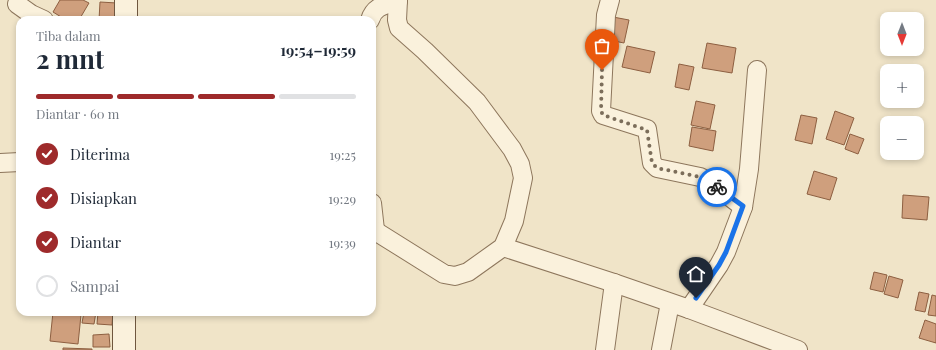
<!DOCTYPE html>
<html lang="id">
<meta charset="utf-8">
<style>
:root{--surface:#fff;--page:#f6f6f7;--text:#1f2937;--muted:#747a83;--line:#e0e1e3;--accent:#9e2a2b}
body{margin:0;font-family:"Playfair Display",serif;background:var(--page);color:var(--text);height:100vh;display:flex;flex-direction:column;font-size:15px;white-space:nowrap}
*{box-sizing:border-box;margin:0}
p{font-size:13px;color:var(--muted)}
.icon{flex:none;width:22px;height:22px;fill:none;stroke:currentColor;stroke-width:2;stroke-linecap:round;stroke-linejoin:round}
.map{position:relative;flex:1;overflow:hidden}
.sheet{position:absolute;left:16px;top:16px;width:360px;height:300px;display:flex;flex-direction:column;background:var(--surface);border-radius:12px;box-shadow:0 2px 6px #0003}
.sheet>*{flex:none}
.needle{width:26px;rotate:180deg}
.fabs{position:absolute;left:880px;top:12px;display:grid;gap:8px}
.fabs a{display:grid;place-items:center;width:44px;height:44px;border-radius:8px;background:var(--surface);box-shadow:0 2px 6px #0003;font-size:20px}
.pin{position:absolute;display:grid;place-items:center;width:34px;height:34px;color:#fff;margin:-41px -17px;border-radius:50% 50% 50% 0;rotate:-45deg;box-shadow:0 0 4px #0007}
.pin .icon{rotate:45deg}
.courier{position:absolute;display:grid;place-items:center;width:40px;height:40px;margin:-20px;border:3px solid #1a73e8;border-radius:50%;background:#fff;color:#222;box-shadow:0 1px 5px #0007}
.head em{font-style:normal;font-weight:700}
.head div{display:flex;flex-direction:column-reverse}
.head{display:flex;align-items:center;justify-content:space-between;height:68px;padding:0 20px}
h1{font-size:26px;font-weight:700;line-height:30px}
.bar{display:grid;grid-template-columns:repeat(4,1fr);gap:6px 4px;align-content:center;height:48px;padding:0 20px}
.bar i{height:5px;border-radius:3px;background:var(--line)}
.bar .on{background:var(--accent)}
.bar p{grid-column:span 4}
ol{padding:0 20px;list-style:none}
li{display:flex;align-items:center;gap:12px;height:44px}
li p{margin-inline-start:auto}
li .icon{padding:4px;border-radius:50%;background:var(--accent);color:#fff;stroke-width:4}
li:last-child{color:var(--muted)}
li i{width:22px;height:22px;border:2px solid var(--line);border-radius:50%}
.map>svg:first-child{display:block}
</style>
<div class="map">
<svg width="936" height="350" viewBox="0 0 936 350">
<rect width="100%" height="100%" fill="#f0e4c8"/>
<g fill="#cf9f7d" stroke="#8d5f41">
<path d="M60,0H83L89,3L79,20H66L53,12Z"/>
<path d="M100,2L117,3L115,20H99Z"/>
<path d="M613,17L629,20L624,43L609,40Z"/>
<path d="M20,40V70H17Z"/>
<path d="M707,43L736,48L732,73L702,68Z"/>
<path d="M627,46L655,52L650,73L622,67Z"/>
<path d="M679,64L694,67L689,90L675,87Z"/>
<path d="M696,101L715,105L710,129L691,125Z"/>
<path d="M835,111L854,118L844,145L826,139Z"/>
<path d="M801,115L817,118L812,144L795,140Z"/>
<path d="M692,127L716,131L713,151L689,146Z"/>
<path d="M850,134L864,139L858,154L845,149Z"/>
<path d="M814,171L837,178L830,200L807,194Z"/>
<path d="M903,195L929,197L927,220L902,218Z"/>
<path d="M874,272L887,275L883,292L870,289Z"/>
<path d="M889,276L903,280L898,298L884,294Z"/>
<path d="M919,292L929,294L925,312L915,310Z"/>
<path d="M932,295L936,296V316L928,315Z"/>
<path d="M53,312L81,315L78,344L50,341Z"/>
<path d="M84,312H96L94,324L82,323Z"/>
<path d="M98,312H113L112,325L97,324Z"/>
<path d="M925,320L936,324V343L919,338Z"/>
<path d="M109,334L110,347H93V335Z"/>
<path d="M63,348L92,349V350H63Z"/>
</g>
<g fill="none" stroke-linecap="round" stroke-linejoin="round">
<g stroke="#8d765c" stroke-width="20">
<g id="minor">
<path d="M610,0L606,15L601,111L603,115L647,129L652,163L657,168L700,177L712,183L743,207L726,252L719,265L689,309"/>
<path d="M17,4L31,14L44,20"/>
<path d="M370,20C374,6 385,5 398,1"/>
<path d="M0,163L20,162"/>
<path d="M372,203L375,230"/>
<path d="M743,207L749,169L757,70"/>
<path d="M372,229L444,274L455,276L468,272L503,247L514,221L523,178L520,164L512,149L477,102L425,51L399,28L397,20L398,0"/>
<path d="M503,247L614,283L689,309L798,350"/>
<path d="M605,350L614,283"/>
<path d="M661,350L670,303"/>
</g>
</g>
<g stroke="#6f573f" stroke-width="24">
<g id="secondary">
<path d="M126,0V20"/>
<path d="M124,312V350"/>
</g>
</g>
<use href="#minor" stroke="#faf1dc" stroke-width="18"/>
<use href="#secondary" stroke="#faf1dc" stroke-width="22"/>
</g>
<g fill="none" stroke-linecap="round" stroke-linejoin="round">
<path stroke="#7c6e5b" stroke-width="4" stroke-dasharray="0 7.2" d="M602,70L601,111L603,115L647,130L652,163L657,168L700,177L717,187"/>
<path stroke="#1a73e8" stroke-width="5" d="M696,298L719,265L726,252L743,206L717,187"/>
</g>
</svg>
<div class="fabs">
<a><svg class="needle" viewBox="-14 -14 28 28"><path d="M0-13l5 13h-10z" fill="#e53935"/><path d="M0 13l5-13h-10z" fill="#747a83"/></svg></a>
<a>+</a>
<a>−</a>
</div>
<div class="pin" style="left:602px;top:70px;background:#ea580c"><svg class="icon" aria-label="bag" viewBox="0 0 24 24"><path d="M5 8h14l-1 12H6zM9 8a3 3 0 0 1 6 0"/></svg></div>
<div class="pin" style="left:696px;top:298px;background:#1f2937"><svg class="icon" aria-label="home" viewBox="0 0 24 24"><path d="M3 11l9-7 9 7M6 9v11h12V9"/></svg></div>
<div class="courier" style="left:717px;top:187px"><svg class="icon" aria-label="bike" viewBox="0 0 24 24"><circle cx="6" cy="16" r="4"/><circle cx="18" cy="16" r="4"/><path d="M6 16l4-8h5l3 8M10 8l3 8H6M13 5h3"/></svg></div>
<section class="sheet">
<div class="head"><div><h1>2 mnt</h1><p>Tiba dalam</p></div><em>19:54–19:59</em></div>
<div class="bar"><i class="on"></i><i class="on"></i><i class="on"></i><i></i><p>Diantar · 60 m</p></div>
<ol>
<li><svg class="icon" aria-label="check" viewBox="0 0 24 24"><path d="M5 12l5 5 9-10"/></svg>Diterima<p>19:25</p></li>
<li><svg class="icon" aria-label="check" viewBox="0 0 24 24"><path d="M5 12l5 5 9-10"/></svg>Disiapkan<p>19:29</p></li>
<li><svg class="icon" aria-label="check" viewBox="0 0 24 24"><path d="M5 12l5 5 9-10"/></svg>Diantar<p>19:39</p></li>
<li><i></i>Sampai</li>
</ol>
</section>
</div>
